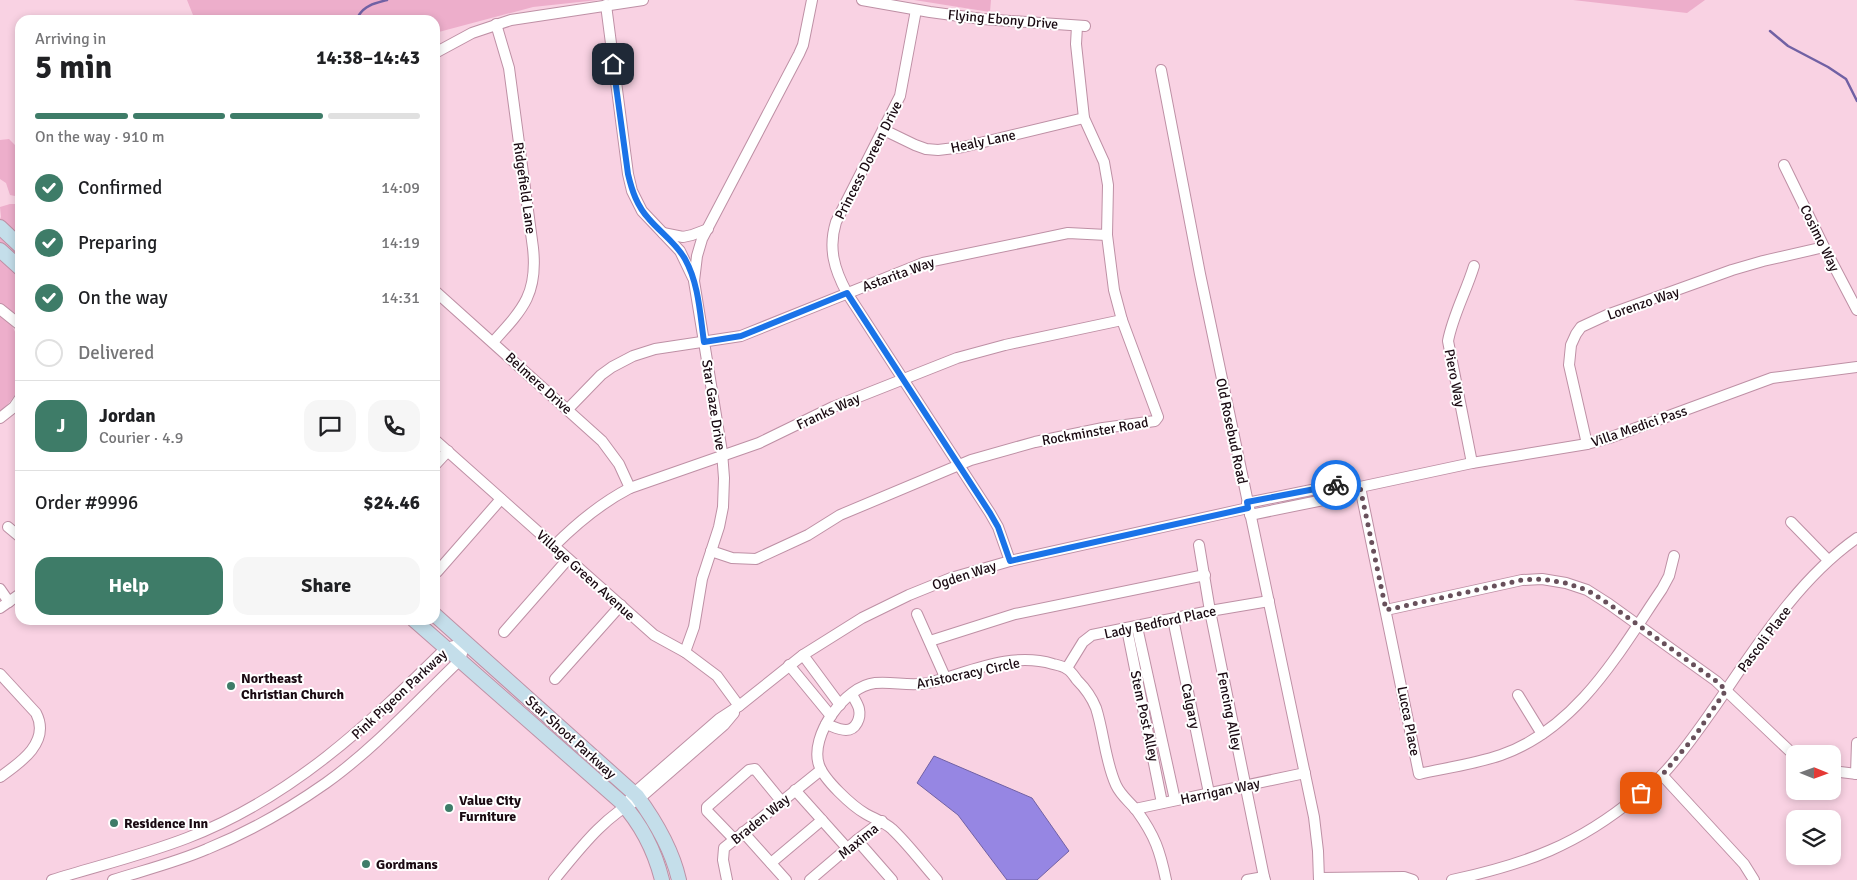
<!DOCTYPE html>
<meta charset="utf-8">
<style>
:root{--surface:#fff;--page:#f6f6f6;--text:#202124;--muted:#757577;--line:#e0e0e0;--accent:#3e7c68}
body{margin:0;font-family:Signika,sans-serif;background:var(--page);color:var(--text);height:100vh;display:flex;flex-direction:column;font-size:19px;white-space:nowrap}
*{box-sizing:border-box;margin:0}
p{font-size:16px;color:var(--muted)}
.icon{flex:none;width:28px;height:28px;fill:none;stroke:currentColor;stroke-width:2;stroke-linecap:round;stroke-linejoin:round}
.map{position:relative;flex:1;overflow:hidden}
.side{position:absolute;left:15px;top:15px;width:425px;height:610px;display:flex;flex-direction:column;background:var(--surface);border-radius:15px;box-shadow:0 2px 8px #0003}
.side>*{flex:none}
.needle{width:32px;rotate:91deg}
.tools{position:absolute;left:1786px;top:745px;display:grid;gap:10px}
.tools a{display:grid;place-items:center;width:55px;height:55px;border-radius:10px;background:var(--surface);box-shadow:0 2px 8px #0003;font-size:25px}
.pin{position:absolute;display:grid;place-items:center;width:42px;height:42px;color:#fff;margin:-21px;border-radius:10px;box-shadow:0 2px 8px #0006}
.courier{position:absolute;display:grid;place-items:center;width:50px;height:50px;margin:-25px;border:4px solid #1a73e8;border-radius:50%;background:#fff;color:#222;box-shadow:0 1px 6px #0007}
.headline em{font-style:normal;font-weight:700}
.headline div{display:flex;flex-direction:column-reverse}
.headline{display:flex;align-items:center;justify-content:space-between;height:85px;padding:0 20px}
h1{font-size:32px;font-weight:700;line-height:38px}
.bar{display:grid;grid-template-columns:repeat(4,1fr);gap:8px 5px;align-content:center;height:60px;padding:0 20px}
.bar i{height:6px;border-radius:4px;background:var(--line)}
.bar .active{background:var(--accent)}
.bar p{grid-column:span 4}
.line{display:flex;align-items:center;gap:12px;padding:0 20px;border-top:1px solid var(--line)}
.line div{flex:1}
.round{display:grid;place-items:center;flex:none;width:52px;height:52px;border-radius:15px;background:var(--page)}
ol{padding:0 20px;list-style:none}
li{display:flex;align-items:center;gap:15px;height:55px}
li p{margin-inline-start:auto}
li .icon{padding:5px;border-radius:50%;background:var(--accent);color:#fff;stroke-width:4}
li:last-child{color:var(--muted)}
li i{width:28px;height:28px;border:2px solid var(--line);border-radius:50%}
.primary-button{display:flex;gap:10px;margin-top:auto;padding:10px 20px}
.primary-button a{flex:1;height:58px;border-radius:15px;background:var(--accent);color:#fff;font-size:20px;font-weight:700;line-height:58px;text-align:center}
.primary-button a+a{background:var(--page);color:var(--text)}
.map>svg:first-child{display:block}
</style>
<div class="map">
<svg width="1857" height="880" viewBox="0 0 1857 880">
<rect width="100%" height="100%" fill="#f9d2e3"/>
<g fill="#edaecb">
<path d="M187,0H598L533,7L435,33V20H195Z"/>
<path d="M914,0H991L990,12Z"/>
<path d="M1573,0H1705L1687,13Z"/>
<path d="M9,139L20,150V197L10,195L6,183L0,179V140Z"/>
<path d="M10,204H20V316H18L0,306V219L1,217L0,207Z"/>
<path d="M0,316C20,325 20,350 20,369C20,374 21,380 20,385C16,395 9,403 2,411L0,410Z"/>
</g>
<path fill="#9686e3" stroke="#7161a4" d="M934,756L1032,798L1069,851L1037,880H1007L958,815L917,783Z"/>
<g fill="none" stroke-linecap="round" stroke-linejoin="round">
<g stroke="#7161a4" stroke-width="2.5">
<path d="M363,20L359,15C365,5 376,3 387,0"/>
<path d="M1770,31L1788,46L1828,67L1846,79L1857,101"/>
</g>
<g stroke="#be90a5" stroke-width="12">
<g id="street">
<path d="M862,0L930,12L982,19L1085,26"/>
<path d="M606,5L628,174L632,191L642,211L680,251L693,278"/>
<path d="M916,10L900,96L836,222C828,248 834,269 847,293L990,513L998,527L1010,561"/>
<path d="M435,53L472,33L511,20L643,0"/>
<path d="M1161,70L1200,274L1314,817L1318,851L1319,880"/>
<path d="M884,130L915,145L926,149L938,150L963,147L1084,118"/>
<path d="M1784,165L1824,247L1857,310"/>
<path d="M663,233L683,237L692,235L708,229"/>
<path d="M435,291L602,441L619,464L630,488"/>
<path d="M0,309L20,325"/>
<path d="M493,342C523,309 538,294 533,248L509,68L496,24"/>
<path d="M568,409L601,375L612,367L633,356L655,349L741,336L923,263L1068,233L1107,235"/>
<path d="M0,418L14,407L20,398"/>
<path d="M435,440L654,635L685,652L717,676L739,706"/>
<path d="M1587,444L1569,365L1571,345L1576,334L1581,327L1607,315L1732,270L1763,261L1824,247"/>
<path d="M1472,463L1448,341C1453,315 1466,292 1474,266"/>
<path d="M435,465L448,451"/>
<path d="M1247,503L1341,484L1360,487L1343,496L1250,515"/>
<path d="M1791,522L1828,560"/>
<path d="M8,527L20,537"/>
<path d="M1199,545L1210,611L1264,877"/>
<path d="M554,546C577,523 601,503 630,488L759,443L833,407L957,358L1005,345L1122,320"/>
<path d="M711,551L732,558L756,559L808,535L840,515L971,460L1035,442L1103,428L1155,421L1158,417L1122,320L1114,290L1107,235L1108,185L1104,162L1084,118L1076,44L1077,26"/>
<path d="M1674,556L1669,576L1662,589C1619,652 1578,728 1501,755C1475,764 1446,768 1419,774L1360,487L1472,463L1587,444L1609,438L1772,378L1857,367"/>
<path d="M437,572L501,499"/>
<path d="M0,589L9,602"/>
<path d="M0,608L20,594"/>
<path d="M1386,610L1522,580L1542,579L1566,583L1587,590L1609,604L1716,681L1795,756"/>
<path d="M917,614L945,677"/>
<path d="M1173,619L1209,793"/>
<path d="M1137,627L1175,800"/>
<path d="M1127,629L1162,803"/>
<path d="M504,632L568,559"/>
<path d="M930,641L1015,614L1205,575"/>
<path d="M685,652L694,627L702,579L719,527L723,507L724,478L722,452L694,281L697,256L702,239L799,54L803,45L812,0"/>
<path d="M803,655L840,705"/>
<path d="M789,665L831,716"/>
<path d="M1067,668L1083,642L1092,635L1210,611L1269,601"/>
<path d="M0,674L36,713C51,742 20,763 0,777"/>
<path d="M555,679L621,605"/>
<path d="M1518,695L1542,734"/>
<path d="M826,724C832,726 839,730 846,730C856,730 861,718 859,709C858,704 854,699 852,694"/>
<path d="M1832,771L1857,774"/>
<path d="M1856,774L1857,743"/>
<path d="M1662,775L1744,864L1754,880"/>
<path d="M795,790L847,848"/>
<path d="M625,806L634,793L719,719L739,706L803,655L862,618L909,595L951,578L1010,561L1248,508"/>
<path d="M1135,809L1305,773"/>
<path d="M743,832L786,880"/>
<path d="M734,839L707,811V807L749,770L755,769L782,802"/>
<path d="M857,840L892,880"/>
<path d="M771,863L822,820"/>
<path d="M1319,878L1404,877L1413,880"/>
<path d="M52,880C97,866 143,855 187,838C291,798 368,725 446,648L465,643"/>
<path d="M113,880C145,870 177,862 207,849C249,832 289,809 326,783C375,748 416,702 460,660L465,643"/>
<path d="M554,880C579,850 603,817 639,799L724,725L734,713"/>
<path d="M727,880L723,860L724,848L821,770"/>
<path d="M810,880L857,840L882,821"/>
<path d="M937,880C922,863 908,844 892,829C884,822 875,819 866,814C852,806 824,780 819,765C809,736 845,686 875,683C893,681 910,687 928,683C968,673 1010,651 1053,664C1057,665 1063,666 1067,669C1071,671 1074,676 1077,680C1085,688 1092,698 1096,708C1104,733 1105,761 1116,785C1121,796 1130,802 1137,811C1155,836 1160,851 1166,880"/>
<path d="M1247,880L1264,877L1265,880"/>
<path d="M1452,880C1526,864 1578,845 1637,796C1645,789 1655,783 1663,774C1683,753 1699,729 1716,705C1756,647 1798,579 1857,538"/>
</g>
</g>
<g stroke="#be90a5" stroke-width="16">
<g id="secondary">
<path d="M0,227L20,246"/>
<path d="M0,250L20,268"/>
<path d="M435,615L637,796C656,822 672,849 679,880"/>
<path d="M414,620L621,802C641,824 655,852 662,880"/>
</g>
</g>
<use href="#street" stroke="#fff" stroke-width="10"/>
<use href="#secondary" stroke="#c4deea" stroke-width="14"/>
</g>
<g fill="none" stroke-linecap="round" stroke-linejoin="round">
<path stroke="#68505b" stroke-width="5" stroke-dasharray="0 9" d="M1336,485L1341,484L1360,487L1386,610L1522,580L1542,579L1566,583L1587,590L1609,604L1716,681L1726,690L1695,736L1662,775L1641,793"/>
<path stroke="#1a73e8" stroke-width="6" d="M613,64L628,174C632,191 637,206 649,219C661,233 676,243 685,259C699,284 700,315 704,342L741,336L847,293L990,513L998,527L1010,561L1248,508L1247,502L1336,485"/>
</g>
<g fill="#3e7c68" stroke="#fff" stroke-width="2">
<circle cx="231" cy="686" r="5"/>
<circle cx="449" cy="808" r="5"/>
<circle cx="114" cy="823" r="5"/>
<circle cx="366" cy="864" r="5"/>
</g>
<g text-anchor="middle" stroke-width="4" stroke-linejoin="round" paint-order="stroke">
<g font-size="14" fill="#1a0a12" stroke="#fff">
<text transform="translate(1003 19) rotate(5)" y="5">Flying Ebony Drive</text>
<text transform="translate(983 141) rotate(-12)" y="5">Healy Lane</text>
<text transform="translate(868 160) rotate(-63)" y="5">Princess Doreen Drive</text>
<text transform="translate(525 188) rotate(82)" y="5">Ridgefield Lane</text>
<text transform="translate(1820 238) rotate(64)" y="5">Cosimo Way</text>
<text transform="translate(898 274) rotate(-20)" y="5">Astarita Way</text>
<text transform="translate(1643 303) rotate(-19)" y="5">Lorenzo Way</text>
<text transform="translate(1455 378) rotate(79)" y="5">Piero Way</text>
<text transform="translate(539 383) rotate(42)" y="5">Belmere Drive</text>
<text transform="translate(714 405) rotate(81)" y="5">Star Gaze Drive</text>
<text transform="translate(828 411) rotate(-25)" y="5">Franks Way</text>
<text transform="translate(1639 426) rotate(-19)" y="5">Villa Medici Pass</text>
<text transform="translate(1095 431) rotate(-10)" y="5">Rockminster Road</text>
<text transform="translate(1232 431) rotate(78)" y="5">Old Rosebud Road</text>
<text transform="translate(586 575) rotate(42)" y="5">Village Green Avenue</text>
<text transform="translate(964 575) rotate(-18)" y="5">Ogden Way</text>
<text transform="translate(1160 622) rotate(-12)" y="5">Lady Bedford Place</text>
<text transform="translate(1764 639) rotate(-53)" y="5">Pascoli Place</text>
<text transform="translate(968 673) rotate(-12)" y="5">Aristocracy Circle</text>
<text transform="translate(399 694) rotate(-43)" y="5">Pink Pigeon Parkway</text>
<text transform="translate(1191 706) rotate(78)" y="5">Calgary</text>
<text transform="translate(1230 711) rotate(79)" y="5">Fencing Alley</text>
<text transform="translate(1145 716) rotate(78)" y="5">Stem Post Alley</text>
<text transform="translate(1409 721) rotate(79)" y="5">Lucca Place</text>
<text transform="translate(571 737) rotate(42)" y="5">Star Shoot Parkway</text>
<text transform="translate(1220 791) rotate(-12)" y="5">Harrigan Way</text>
<text transform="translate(760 819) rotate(-39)" y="5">Braden Way</text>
<text transform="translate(858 841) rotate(-39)" y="5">Maxima</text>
</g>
<g font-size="14" font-weight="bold" fill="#1a0a12" stroke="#fff" text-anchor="start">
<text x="241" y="683">Northeast<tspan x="241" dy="16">Christian Church</tspan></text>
<text x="459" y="805">Value City<tspan x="459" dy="16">Furniture</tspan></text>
<text x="124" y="828">Residence Inn</text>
<text x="376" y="869">Gordmans</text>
</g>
</g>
</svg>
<div class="tools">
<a><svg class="needle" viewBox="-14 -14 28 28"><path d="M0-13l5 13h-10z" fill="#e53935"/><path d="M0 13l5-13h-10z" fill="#757577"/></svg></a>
<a><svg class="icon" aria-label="layers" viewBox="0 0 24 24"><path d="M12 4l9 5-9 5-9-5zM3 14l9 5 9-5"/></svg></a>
</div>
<div class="pin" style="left:1641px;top:793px;background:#ea580c"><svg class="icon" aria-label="bag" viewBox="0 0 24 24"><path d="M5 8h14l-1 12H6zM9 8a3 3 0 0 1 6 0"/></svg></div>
<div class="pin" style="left:613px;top:64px;background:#1f2937"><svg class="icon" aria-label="home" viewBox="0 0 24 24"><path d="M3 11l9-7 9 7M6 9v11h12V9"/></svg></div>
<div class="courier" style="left:1336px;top:485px"><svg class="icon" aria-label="bike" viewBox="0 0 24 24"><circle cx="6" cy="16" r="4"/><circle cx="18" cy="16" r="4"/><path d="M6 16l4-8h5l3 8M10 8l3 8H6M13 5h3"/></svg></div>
<section class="side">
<div class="headline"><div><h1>5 min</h1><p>Arriving in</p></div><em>14:38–14:43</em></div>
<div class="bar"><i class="active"></i><i class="active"></i><i class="active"></i><i></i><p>On the way · 910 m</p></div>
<ol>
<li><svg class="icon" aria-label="check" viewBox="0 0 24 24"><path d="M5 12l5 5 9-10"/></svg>Confirmed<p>14:09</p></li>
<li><svg class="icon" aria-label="check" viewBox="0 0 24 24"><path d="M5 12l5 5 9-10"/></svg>Preparing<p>14:19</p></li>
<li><svg class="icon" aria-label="check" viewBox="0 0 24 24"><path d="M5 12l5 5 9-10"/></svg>On the way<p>14:31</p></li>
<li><i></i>Delivered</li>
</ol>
<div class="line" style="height:90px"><b class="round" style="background:var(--accent);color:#fff">J</b><div><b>Jordan</b><p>Courier · 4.9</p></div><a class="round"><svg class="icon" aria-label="chat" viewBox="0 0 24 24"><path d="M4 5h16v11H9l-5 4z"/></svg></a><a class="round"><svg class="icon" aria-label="phone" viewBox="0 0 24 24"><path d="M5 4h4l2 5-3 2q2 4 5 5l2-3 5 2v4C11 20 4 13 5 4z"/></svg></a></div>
<div class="line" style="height:65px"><div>Order #9996</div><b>$24.46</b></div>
<div class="primary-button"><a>Help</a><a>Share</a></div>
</section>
</div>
